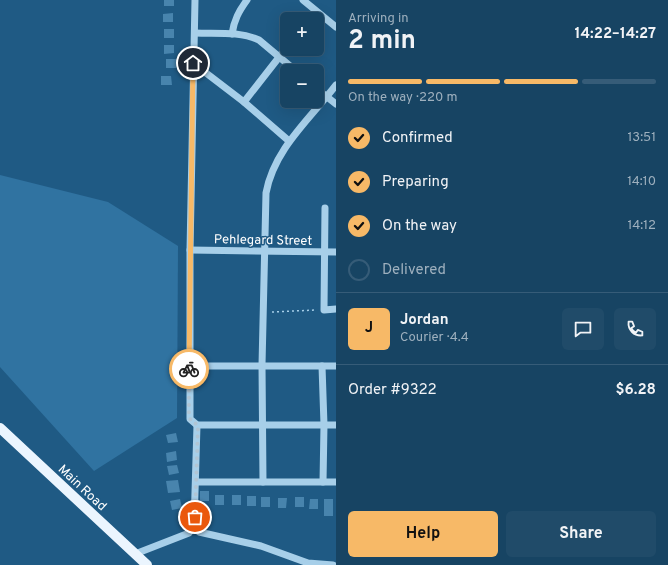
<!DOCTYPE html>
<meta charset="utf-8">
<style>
:root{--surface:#174463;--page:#204b69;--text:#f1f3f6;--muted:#9eb0be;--line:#365c78;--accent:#f7b967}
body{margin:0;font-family:Overpass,sans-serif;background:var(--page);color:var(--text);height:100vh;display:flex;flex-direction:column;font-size:15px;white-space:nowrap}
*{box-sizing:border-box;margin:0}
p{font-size:13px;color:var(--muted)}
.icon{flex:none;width:22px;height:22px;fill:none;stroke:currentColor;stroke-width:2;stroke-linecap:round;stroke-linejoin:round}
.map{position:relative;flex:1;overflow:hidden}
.drawer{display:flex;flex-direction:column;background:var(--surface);width:332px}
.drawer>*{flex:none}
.fabs{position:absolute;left:280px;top:12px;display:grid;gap:8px}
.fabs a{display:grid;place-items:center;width:44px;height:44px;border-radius:6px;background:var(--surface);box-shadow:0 4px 16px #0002,0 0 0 1px var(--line);font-size:20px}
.pin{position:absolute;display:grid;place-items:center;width:34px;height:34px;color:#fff;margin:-17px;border:2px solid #fff;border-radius:50%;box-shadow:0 1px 4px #0007}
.courier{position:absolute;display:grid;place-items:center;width:40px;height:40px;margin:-20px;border:3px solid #f7b967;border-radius:50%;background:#fff;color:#222;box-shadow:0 1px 5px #0007}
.overview em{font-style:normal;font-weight:700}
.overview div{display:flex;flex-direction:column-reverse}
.overview{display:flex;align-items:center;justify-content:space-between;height:68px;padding:0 12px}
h1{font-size:26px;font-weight:700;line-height:30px}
.bar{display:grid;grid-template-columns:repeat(4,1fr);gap:6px 4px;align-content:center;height:48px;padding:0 12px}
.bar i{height:5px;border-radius:3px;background:var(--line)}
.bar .selected{background:var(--accent)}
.bar p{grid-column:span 4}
.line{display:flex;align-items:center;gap:10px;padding:0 12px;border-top:1px solid var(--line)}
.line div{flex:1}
.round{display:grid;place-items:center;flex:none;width:42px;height:42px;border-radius:6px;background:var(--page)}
ol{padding:0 12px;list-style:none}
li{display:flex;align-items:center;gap:12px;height:44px}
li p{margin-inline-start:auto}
li .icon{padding:4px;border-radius:50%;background:var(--accent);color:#111;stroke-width:4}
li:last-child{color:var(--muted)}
li i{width:22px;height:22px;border:2px solid var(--line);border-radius:50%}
.action{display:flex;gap:8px;margin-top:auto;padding:8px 12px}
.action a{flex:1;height:46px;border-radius:6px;background:var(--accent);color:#111;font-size:16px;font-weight:700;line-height:46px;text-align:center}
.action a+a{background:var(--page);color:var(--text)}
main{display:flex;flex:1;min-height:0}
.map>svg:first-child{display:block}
</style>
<main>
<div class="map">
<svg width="336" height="565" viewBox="0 0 336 565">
<rect width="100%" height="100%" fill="#1f5a84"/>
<path fill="#3073a1" d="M0,175L108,202L178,246L177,418L94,471L0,367Z"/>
<g fill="#4884ad">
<rect x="164" y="0" width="10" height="6"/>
<path d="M173,13V22H163V14Z"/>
<rect x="164" y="29" width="10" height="9"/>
<path d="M164,45H174V53L164,54Z"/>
<rect x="166" y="59" width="10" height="9"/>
<path d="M161,76H171L172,85H161Z"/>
<path d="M176,433L178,442L168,443L166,435Z"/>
<path d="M176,451L177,460L167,462L166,453Z"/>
<path d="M177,465L179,473L169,475L167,466Z"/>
<path d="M178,480L180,492L168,493L166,481Z"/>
<rect x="200" y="491" width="9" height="10"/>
<rect x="215" y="495" width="9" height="10"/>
<rect x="232" y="495" width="9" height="10"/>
<rect x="247" y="496" width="9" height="10"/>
<rect x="261" y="497" width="9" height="10"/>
<rect x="295" y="497" width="9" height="10"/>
<path d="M278,498H287L286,508H278Z"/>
<path d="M180,499L182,508L172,510L170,501Z"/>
<path d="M310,499H318V509H309Z"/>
<rect x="324" y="499" width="9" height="17"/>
</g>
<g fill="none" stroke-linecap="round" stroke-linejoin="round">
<path stroke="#a7cfe9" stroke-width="1.5" stroke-dasharray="2 3" stroke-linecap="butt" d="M272,312L316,310"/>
<g stroke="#a7cfe9" stroke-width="7">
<path d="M195,0L190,250V419L197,425H336"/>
<path d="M303,0L336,27"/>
<path d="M195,33C216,34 239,31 259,40L296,71"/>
<path d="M232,34C234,20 239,11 247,0"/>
<path d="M193,63L244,102L289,141"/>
<path d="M317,89L336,104"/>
<path d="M244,102L287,47"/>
<path d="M325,208L324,310L336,309"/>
<path d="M190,250L336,252"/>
<path d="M189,366H336"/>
<path d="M322,366L324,425L323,482"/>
<path d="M197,482H336"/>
<path d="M263,482L262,365L266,193C274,149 310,119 336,85"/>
<path d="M194,526L199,532L261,546L308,563L333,565"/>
<path d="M135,554L189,533L194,526L197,425"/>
</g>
<path stroke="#ebf5fe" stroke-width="10" d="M0,428L147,565"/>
</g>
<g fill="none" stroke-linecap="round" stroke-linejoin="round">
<path stroke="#b1c5d4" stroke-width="4" stroke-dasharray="0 7.2" d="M189,369V415L191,421L198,425L195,517"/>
<path stroke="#f7b967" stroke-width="5" d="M189,369L193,63"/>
</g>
<g text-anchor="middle" stroke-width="3" stroke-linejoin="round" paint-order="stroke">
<g font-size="13" fill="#fff" stroke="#1f5a84">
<text transform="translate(263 239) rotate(1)" y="5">Pehlegard Street</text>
<text transform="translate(83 487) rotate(43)" y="5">Main Road</text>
</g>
</g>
</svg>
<div class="fabs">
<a>+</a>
<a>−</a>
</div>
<div class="pin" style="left:195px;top:517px;background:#ea580c"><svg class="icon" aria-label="bag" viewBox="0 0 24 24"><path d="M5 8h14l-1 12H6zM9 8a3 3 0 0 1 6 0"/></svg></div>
<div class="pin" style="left:193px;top:63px;background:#1f2937"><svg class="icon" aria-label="home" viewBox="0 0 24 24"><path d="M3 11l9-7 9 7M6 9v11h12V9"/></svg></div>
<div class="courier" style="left:189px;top:369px"><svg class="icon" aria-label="bike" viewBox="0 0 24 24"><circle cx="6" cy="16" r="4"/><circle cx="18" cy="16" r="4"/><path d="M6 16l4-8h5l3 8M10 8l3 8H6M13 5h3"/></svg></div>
</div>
<section class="drawer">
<div class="overview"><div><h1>2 min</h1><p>Arriving in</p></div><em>14:22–14:27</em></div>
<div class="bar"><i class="selected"></i><i class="selected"></i><i class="selected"></i><i></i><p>On the way · 220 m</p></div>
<ol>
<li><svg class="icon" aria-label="check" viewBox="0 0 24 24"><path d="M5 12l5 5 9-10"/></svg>Confirmed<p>13:51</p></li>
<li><svg class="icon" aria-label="check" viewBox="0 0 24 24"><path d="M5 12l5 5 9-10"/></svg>Preparing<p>14:10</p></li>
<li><svg class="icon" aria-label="check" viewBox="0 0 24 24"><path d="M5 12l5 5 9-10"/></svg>On the way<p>14:12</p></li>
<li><i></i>Delivered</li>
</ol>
<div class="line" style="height:72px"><b class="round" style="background:var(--accent);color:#111">J</b><div><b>Jordan</b><p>Courier · 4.4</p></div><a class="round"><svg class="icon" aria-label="chat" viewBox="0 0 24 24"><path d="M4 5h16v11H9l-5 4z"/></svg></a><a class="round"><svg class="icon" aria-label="phone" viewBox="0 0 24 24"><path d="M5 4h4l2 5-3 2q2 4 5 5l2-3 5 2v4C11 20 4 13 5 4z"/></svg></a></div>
<div class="line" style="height:52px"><div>Order #9322</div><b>$6.28</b></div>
<div class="action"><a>Help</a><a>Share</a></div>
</section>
</main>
